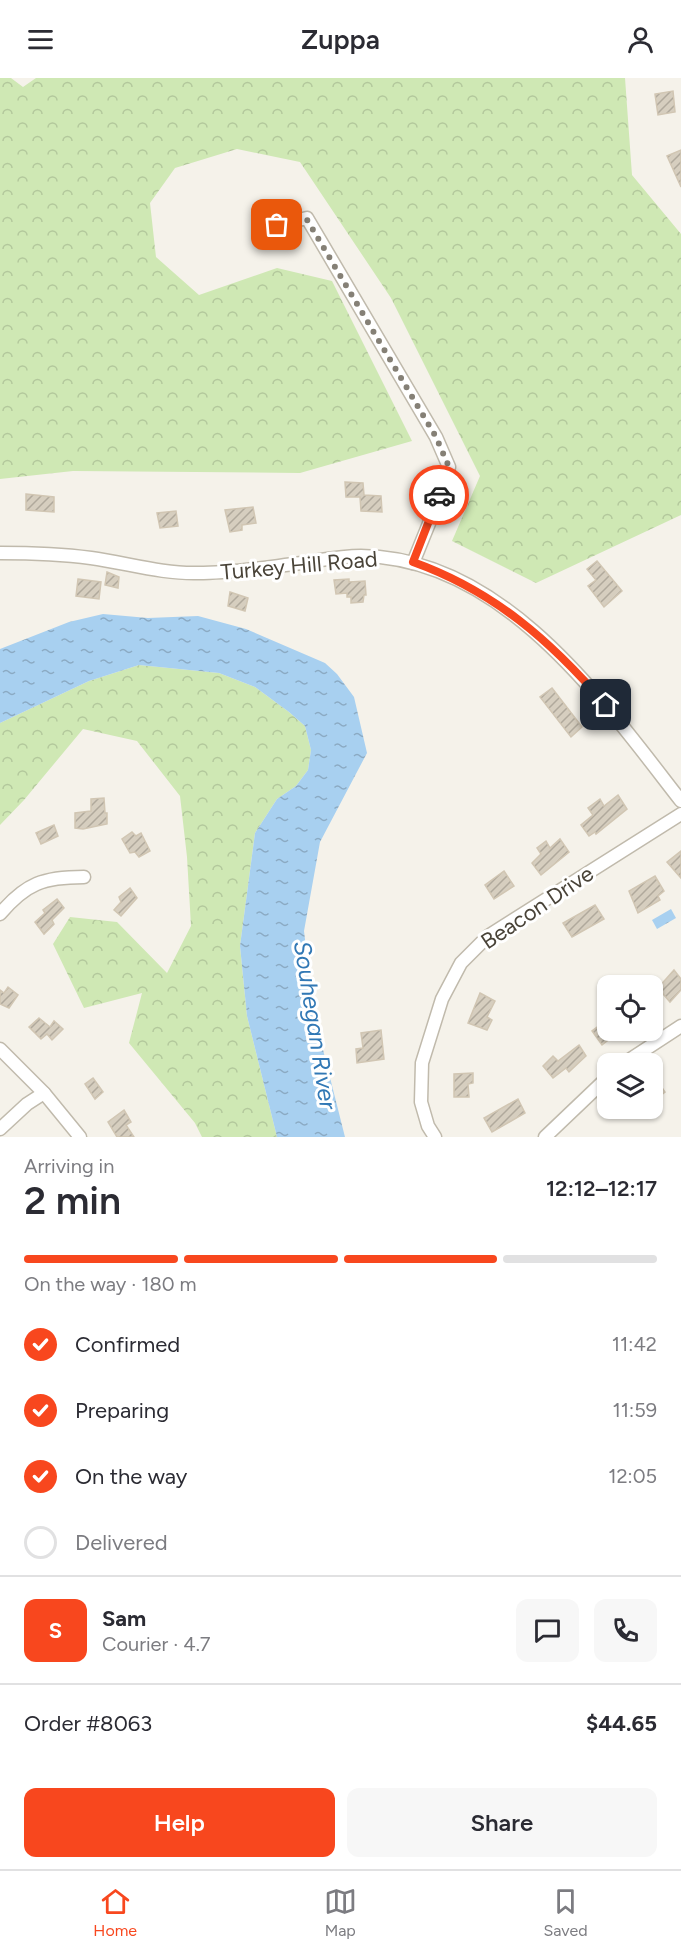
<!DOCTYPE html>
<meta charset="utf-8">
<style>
:root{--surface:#fff;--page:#f7f7f7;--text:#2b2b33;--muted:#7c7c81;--line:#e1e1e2;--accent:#f8471e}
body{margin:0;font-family:Figtree,sans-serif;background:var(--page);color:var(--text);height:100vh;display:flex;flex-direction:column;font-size:22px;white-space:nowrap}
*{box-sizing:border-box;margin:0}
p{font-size:20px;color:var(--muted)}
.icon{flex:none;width:33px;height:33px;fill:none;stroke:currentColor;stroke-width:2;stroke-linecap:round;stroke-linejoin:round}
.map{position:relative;height:1059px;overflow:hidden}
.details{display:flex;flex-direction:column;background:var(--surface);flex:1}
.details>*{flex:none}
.buttons{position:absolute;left:597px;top:897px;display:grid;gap:12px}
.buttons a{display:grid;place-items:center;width:66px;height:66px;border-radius:12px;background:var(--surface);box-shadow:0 2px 4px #0004;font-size:30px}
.pin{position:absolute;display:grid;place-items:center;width:51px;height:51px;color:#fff;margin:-26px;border-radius:12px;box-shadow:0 3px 9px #0006}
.courier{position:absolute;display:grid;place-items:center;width:60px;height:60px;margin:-30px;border:4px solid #f8471e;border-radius:50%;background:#fff;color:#222;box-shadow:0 2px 8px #0007}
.summary em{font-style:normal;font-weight:600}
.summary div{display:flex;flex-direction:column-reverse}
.summary{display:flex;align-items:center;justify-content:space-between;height:102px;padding:0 24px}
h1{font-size:39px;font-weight:600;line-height:45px}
.bar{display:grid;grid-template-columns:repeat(4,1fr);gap:9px 6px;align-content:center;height:72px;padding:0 24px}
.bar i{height:8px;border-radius:4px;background:var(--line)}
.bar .active{background:var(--accent)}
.bar p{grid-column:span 4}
.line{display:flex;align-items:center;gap:15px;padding:0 24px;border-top:2px solid var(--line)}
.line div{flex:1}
.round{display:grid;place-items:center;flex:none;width:63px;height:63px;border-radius:12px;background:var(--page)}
ol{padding:0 24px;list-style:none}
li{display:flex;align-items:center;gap:18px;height:66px}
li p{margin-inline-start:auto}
li .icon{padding:6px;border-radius:50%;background:var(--accent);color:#fff;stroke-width:4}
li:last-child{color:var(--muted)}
li i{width:33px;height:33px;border:3px solid var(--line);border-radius:50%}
.action{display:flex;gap:12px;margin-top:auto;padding:12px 24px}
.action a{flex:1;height:69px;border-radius:12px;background:var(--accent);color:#fff;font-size:24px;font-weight:600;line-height:69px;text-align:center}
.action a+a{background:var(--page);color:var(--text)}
header{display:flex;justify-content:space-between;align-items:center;height:78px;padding:0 24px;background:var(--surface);font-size:27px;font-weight:600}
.dock{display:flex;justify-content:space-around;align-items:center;height:84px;border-top:2px solid var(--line);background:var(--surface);font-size:16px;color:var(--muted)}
.dock a{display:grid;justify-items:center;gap:3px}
.dock .active{color:var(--accent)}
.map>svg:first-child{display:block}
</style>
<header><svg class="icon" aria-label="menu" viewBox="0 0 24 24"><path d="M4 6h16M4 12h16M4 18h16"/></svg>Zuppa<svg class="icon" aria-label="person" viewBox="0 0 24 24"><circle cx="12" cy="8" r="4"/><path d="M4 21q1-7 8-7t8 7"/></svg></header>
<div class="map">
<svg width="681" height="1059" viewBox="0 0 681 1059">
<defs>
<pattern id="forest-crowns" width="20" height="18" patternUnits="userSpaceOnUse" patternTransform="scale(1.5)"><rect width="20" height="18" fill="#cfe8b4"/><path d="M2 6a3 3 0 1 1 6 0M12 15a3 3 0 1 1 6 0" fill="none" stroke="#b3c89c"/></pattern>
<pattern id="water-ripples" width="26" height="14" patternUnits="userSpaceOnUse" patternTransform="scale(1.5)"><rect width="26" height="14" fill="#a8d0f0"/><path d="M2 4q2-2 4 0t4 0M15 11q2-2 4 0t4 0" fill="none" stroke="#8baac3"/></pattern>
<pattern id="building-hatch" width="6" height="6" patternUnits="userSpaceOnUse" patternTransform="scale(1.5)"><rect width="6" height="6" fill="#d6cebf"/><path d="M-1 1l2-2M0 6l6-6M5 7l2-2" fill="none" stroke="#b0a99c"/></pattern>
</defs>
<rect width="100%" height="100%" fill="#f5f2ea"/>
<g fill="url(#forest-crowns)">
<path d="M0,0H11L23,9L36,0H625L632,97L681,156V437L536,505L452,463L480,398L391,220L300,84L237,71L175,90L150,125L156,179L199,217L277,190L332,203L412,363L300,395L73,393L0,401Z"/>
<path d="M139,587L219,595L255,609L289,634L305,648L311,672L308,692L296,708L277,721L255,755L240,868L247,938L277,1059H202L195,1045L129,965L142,915L84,930L53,866L70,839L117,844L167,895L191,848L187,779L180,718L137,663L83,651L24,722L0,747V645L89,603Z"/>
</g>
<g fill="url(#water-ripples)">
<path d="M103,536L148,540L198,538L246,551L325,585L337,596L354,619L367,675L320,764L304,853L314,936L345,1059H277L247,938L240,868L255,755L277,721L296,708L308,692L311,672L305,648L289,634L255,609L219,595L139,587L89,603L0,645V571L69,544Z"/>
<path d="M671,831L676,840L657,851L652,842Z"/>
</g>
<g fill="url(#building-hatch)" stroke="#d1c6b3" stroke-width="1.5">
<path d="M673,13L675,34L658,37L655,16Z"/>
<path d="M681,72V109L667,78Z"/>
<path d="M345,404L363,405L364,417L381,418L382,434L361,433L360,419H346Z"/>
<path d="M26,416L54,419V434L26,432Z"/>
<path d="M253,429L256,445L242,447V452L230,454L225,432Z"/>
<path d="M176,433L178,448L160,450L157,435Z"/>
<path d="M597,483L622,513L604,529L588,508L596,502L587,491Z"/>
<path d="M107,494L119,499L118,510L105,507Z"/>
<path d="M78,501L101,504L99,521L76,518Z"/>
<path d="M349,501V504L365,503L366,517H364L363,524L351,525V519H347V515L336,516L334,502Z"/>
<path d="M230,514L248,520L245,533L228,528Z"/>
<path d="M552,610L582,649L571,659L540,619Z"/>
<path d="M618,717L627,731L596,756L595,754L589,758L581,747L593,737L588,730L600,721L604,728Z"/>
<path d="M104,720L105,735H107V746L83,751L75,750V735L91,733V721Z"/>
<path d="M54,747L58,758L41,766L36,755Z"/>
<path d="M132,754L136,758L141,755L150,773L139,779L135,774L130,775L122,761Z"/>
<path d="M560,761L569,774L541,797L532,785L541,776L537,770L546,763L550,770Z"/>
<path d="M681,773V800L667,784Z"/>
<path d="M504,793L514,808L494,821L485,807Z"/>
<path d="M655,798L664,813L658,818L660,822L638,835L629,813Z"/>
<path d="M130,810L137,820L121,838L114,832L121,824L119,819Z"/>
<path d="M57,821L64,830L52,842L54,846L44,856L35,844L45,835L43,832Z"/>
<path d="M595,827L604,841L572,859L563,845Z"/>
<path d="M674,892L681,901V912L670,924L658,910Z"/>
<path d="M8,909L18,917L9,930L0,926V912L4,915Z"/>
<path d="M480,915L495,923L487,939L492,942L487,952L468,945Z"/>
<path d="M39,940L50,949L54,943L63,951L52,962L47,956L41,961L29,949Z"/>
<path d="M608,941V952H621L602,967L592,953Z"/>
<path d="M381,952L384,981L357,985L356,971L363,970L361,955Z"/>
<path d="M579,967L586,978L569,994L566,990L553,1000L543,988L553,978L558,983Z"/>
<path d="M473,995V1005L468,1006L469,1019H454V996Z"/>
<path d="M652,995L665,1014L652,1024Z"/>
<path d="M93,1000L103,1014L95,1021L85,1006Z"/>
<path d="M518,1021L525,1035L492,1054L484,1040Z"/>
<path d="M124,1032L131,1044L126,1047L134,1059H117L108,1044Z"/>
</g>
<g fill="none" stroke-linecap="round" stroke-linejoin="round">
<g stroke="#c0baac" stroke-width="15">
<g id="minor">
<path d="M277,147L307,140L436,359L449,389L430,443L413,485"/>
<path d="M0,475C30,475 61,476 91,480C127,485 162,496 198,495C233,495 268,489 302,485C322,482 341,478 361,478C503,479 603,623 681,723"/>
<path d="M0,836C26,805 44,799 84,799"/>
<path d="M0,971L44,1015L80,1059"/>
<path d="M623,986L681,948"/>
<path d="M0,1051L27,1026L44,1015"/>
<path d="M435,1059L428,1048L421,1024L422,985L442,921L461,885L488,858L681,736"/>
<path d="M545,1059L608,999"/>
</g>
</g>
<use href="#minor" stroke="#fff" stroke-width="12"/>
</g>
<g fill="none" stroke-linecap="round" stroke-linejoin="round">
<path stroke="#858076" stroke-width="6" stroke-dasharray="0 10.8" d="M277,147L306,140L436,359L449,389L439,417"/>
<path stroke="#f8471e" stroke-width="8" d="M439,417L413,484C494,513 551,563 606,627"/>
</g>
<g text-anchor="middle" stroke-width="6" stroke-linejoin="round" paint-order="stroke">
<g font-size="22" fill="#494338" stroke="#fff">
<text transform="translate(299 487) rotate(-5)" y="8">Turkey Hill Road</text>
<text transform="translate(537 829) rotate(-34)" y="8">Beacon Drive</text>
</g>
<g font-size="24" font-style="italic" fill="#3178b5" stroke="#fff">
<text transform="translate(315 947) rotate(81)" y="8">Souhegan River</text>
</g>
</g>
</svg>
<div class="buttons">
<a><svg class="icon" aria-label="locate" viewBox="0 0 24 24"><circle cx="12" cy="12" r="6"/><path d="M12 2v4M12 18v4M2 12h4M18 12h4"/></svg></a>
<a><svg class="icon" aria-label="layers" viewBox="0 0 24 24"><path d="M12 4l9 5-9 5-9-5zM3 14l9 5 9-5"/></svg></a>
</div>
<div class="pin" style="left:277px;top:147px;background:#ea580c"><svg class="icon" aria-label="bag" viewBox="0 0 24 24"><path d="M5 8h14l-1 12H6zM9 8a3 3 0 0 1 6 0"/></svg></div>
<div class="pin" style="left:606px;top:627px;background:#1f2937"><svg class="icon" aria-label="home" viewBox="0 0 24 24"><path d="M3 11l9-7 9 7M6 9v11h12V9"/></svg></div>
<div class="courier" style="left:439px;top:417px"><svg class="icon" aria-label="car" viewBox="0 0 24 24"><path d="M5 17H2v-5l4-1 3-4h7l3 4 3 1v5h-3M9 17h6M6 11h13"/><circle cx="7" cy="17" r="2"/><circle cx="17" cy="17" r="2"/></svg></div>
</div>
<section class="details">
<div class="summary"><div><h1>2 min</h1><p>Arriving in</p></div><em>12:12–12:17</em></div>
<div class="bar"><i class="active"></i><i class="active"></i><i class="active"></i><i></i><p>On the way · 180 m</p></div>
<ol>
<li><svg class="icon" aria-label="check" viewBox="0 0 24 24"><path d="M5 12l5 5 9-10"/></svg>Confirmed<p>11:42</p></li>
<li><svg class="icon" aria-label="check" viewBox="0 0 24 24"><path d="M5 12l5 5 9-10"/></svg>Preparing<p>11:59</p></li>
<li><svg class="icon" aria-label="check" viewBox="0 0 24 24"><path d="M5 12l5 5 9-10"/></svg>On the way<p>12:05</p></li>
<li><i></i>Delivered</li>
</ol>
<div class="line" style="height:108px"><b class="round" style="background:var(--accent);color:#fff">S</b><div><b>Sam</b><p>Courier · 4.7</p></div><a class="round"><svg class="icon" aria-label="chat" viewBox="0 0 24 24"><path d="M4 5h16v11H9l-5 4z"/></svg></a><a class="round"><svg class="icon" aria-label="phone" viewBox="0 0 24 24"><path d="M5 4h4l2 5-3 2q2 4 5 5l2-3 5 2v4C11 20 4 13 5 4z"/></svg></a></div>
<div class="line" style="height:78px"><div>Order #8063</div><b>$44.65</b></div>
<div class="action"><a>Help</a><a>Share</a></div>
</section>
<nav class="dock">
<a class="active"><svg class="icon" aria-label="home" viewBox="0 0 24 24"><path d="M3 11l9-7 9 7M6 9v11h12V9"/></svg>Home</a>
<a><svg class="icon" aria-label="map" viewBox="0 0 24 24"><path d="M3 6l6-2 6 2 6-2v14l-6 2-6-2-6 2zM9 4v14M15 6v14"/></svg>Map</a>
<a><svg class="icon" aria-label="saved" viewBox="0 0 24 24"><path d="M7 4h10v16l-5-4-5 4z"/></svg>Saved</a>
</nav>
